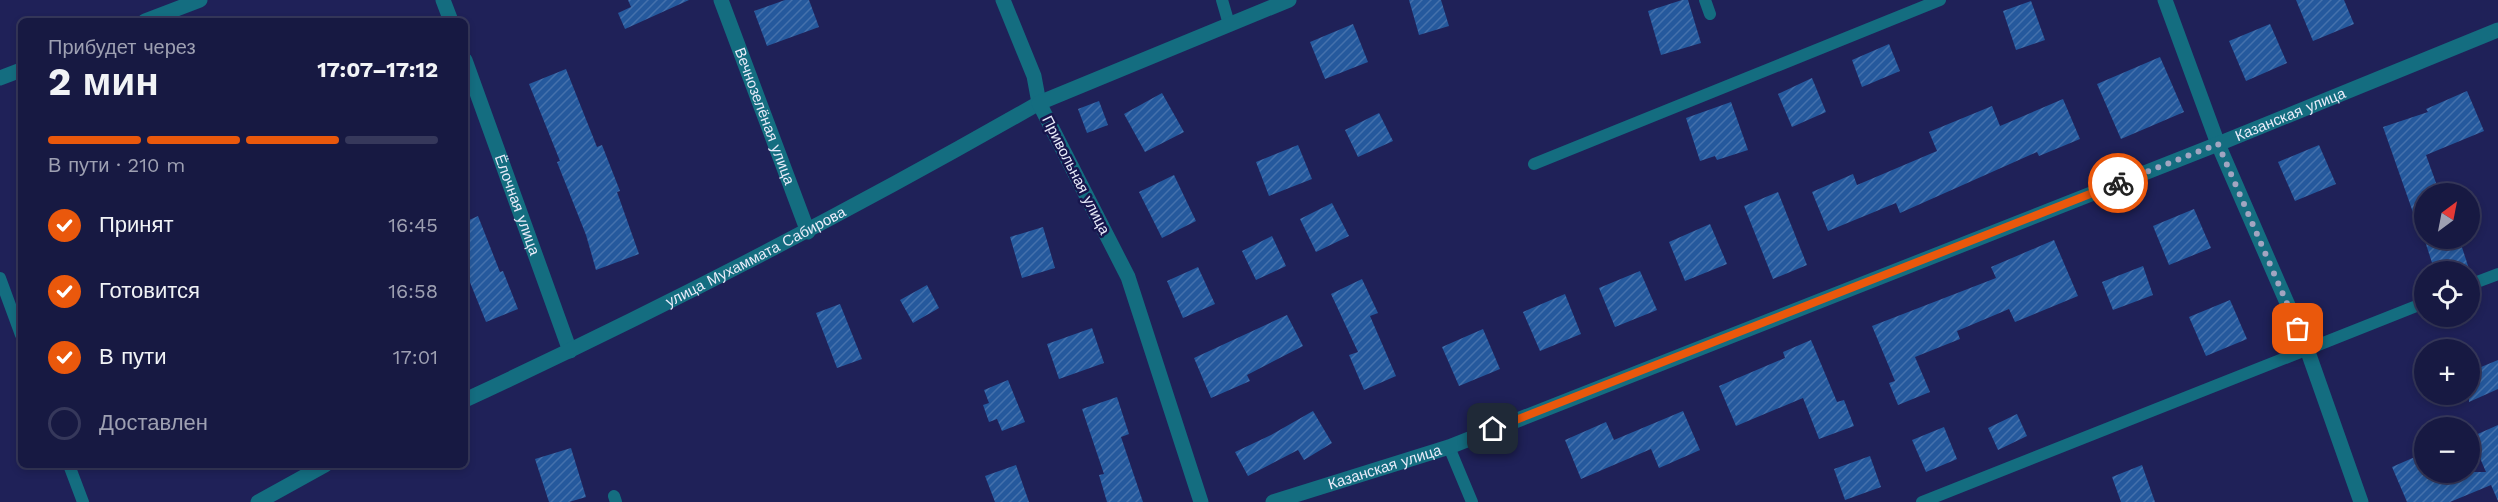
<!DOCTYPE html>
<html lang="ru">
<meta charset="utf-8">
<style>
:root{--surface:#171942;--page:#202249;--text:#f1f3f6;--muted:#9ea0b2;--line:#36385b;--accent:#ea580c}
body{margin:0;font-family:"Work Sans",sans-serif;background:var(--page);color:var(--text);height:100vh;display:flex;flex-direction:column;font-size:22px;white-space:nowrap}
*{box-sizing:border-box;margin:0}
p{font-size:20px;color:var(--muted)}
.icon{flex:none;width:33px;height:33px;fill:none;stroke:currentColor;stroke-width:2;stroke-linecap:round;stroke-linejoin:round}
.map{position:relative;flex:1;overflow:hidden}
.details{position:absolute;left:18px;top:18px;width:450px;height:450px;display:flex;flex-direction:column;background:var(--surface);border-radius:9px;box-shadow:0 3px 9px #0003,0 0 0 2px var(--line)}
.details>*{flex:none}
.needle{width:39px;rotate:32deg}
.buttons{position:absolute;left:2414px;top:183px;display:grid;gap:12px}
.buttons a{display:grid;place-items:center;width:66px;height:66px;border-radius:50%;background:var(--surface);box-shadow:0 3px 9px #0003,0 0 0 2px var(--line);font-size:30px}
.pin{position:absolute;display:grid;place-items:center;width:51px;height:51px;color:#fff;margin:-26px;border-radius:12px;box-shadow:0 3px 9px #0006}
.courier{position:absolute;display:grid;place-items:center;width:60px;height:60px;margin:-30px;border:4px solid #ea580c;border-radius:50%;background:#fff;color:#222;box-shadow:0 2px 8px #0007}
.head em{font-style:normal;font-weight:700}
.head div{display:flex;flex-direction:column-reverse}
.head{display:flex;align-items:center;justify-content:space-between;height:102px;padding:0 30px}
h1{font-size:39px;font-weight:700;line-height:45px}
.bar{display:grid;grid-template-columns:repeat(4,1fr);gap:9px 6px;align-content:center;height:72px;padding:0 30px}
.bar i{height:8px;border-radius:4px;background:var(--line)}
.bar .current{background:var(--accent)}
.bar p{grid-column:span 4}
ol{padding:0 30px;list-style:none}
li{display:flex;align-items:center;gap:18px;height:66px}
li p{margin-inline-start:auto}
li .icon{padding:6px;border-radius:50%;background:var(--accent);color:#fff;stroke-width:4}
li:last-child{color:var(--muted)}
li i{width:33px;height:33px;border:3px solid var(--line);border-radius:50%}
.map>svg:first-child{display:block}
</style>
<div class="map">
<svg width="2498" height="502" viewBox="0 0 2498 502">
<defs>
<pattern id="building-hatch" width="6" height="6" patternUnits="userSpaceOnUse" patternTransform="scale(1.5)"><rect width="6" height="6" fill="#25599d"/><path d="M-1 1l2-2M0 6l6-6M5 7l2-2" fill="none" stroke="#4571ac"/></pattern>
</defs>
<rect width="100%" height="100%" fill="#1f2158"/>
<g fill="url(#building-hatch)">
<path d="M628,0H689L625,29L618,13L631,7Z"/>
<path d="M785,0H809L819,27L767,46L754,11Z"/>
<path d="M1409,0H1441L1449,26L1419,35Z"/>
<path d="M1682,0H1688L1701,43L1661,55L1648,11Z"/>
<path d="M2296,0H2344L2354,24L2313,41Z"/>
<path d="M2031,1L2045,40L2016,50L2003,11Z"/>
<path d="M1353,24L1368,62L1325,79L1310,42Z"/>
<path d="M2270,24L2287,63L2246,81L2229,41Z"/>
<path d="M1889,44L1900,71L1862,87L1852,60Z"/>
<path d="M2160,57L2184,112L2121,139L2097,84Z"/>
<path d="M566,69L597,147L602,145L620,191L617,192L639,254L596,270L586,235L557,162L560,161L529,84Z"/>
<path d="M1812,78L1826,112L1792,127L1778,94Z"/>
<path d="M2467,91L2484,131L2426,155L2440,194H2424L2422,238L2383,127L2428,112L2426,109Z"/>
<path d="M1162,93L1184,132L1145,152L1124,114Z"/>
<path d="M2063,99L2080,139L2039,156L2037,152L1900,213L1896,203L1828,231L1812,192L1853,174L1857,185L1937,151L1929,132L1992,106L2000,126Z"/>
<path d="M1099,101L1108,125L1087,133L1078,109Z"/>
<path d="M1731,102L1748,150L1717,160L1715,156L1700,161L1686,118Z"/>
<path d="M1379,113L1393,141L1358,157L1345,130Z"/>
<path d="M1298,145L1312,179L1269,196L1256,162Z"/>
<path d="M2319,145L2336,184L2295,201L2278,162Z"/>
<path d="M1174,175L1196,221L1162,238L1139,192Z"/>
<path d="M1778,192L1807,265L1773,279L1744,206Z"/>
<path d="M1332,203L1349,236L1316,252L1300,219Z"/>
<path d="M2194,209L2211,248L2169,265L2153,226Z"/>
<path d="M478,216L500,272L503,271L518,309L486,322L465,270V222Z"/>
<path d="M1710,224L1727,264L1685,281L1669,242Z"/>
<path d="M1043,227L1055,268L1022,278L1010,237Z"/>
<path d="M1272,236L1286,266L1256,280L1242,251Z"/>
<path d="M2424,238H2459L2470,272H2435Z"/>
<path d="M2054,240L2078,296L2015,322L2009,309L1957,331L1960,339L1915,357L1930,392L1898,405L1889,383L1895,381L1872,326L1996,278L1991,267Z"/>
<path d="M2143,266L2153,295L2113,310L2102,282Z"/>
<path d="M1198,267L1215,304L1183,318L1167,281Z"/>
<path d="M1640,271L1657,310L1615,327L1599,288Z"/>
<path d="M1362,279L1378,313L1370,316L1396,376L1364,390L1349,355L1358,352L1331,294Z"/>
<path d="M927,285L939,308L913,323L900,300Z"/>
<path d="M1565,294L1581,334L1540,351L1523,312Z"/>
<path d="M2230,300L2247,339L2206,356L2189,317Z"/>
<path d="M840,304L862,359L837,368L816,313Z"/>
<path d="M1287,315L1303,346L1247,375L1250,381L1211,398L1194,358Z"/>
<path d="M1092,328L1104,363L1059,379L1047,344Z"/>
<path d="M1483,329L1500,369L1459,386L1442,347Z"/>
<path d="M1811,340L1837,402L1844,400L1854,426L1819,439L1803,398L1736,426L1719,386L1785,358L1783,352Z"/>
<path d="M2498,360V389L2469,402V372Z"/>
<path d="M1008,380L1025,422L1002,431L997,419L989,422L983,405L989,403L984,390Z"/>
<path d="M1117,397L1129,434L1121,437L1143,502H1107L1099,475L1104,474L1082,409Z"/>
<path d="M1313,411L1332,443L1304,460L1298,450L1248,476L1235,452L1271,435Z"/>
<path d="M1683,411L1700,450L1659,468L1651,449L1581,479L1565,440L1606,422L1614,440Z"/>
<path d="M2017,414L2027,436L1998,450L1988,428Z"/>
<path d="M2498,425V501L2491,485L2450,502H2407L2392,467L2424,453V472H2486L2471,437Z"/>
<path d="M1944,427L1957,459L1926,472L1912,440Z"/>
<path d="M571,448L586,497L569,502H549L535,459Z"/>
<path d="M1870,456L1881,487L1845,500L1834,469Z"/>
<path d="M1016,465L1029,502H995L985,476Z"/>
<path d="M2142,465L2155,502H2121L2112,477Z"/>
</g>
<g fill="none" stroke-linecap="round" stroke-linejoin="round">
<g stroke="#146d80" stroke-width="12">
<path d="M1222,0L1229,24"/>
<path d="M1705,0L1710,14"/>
<path d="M1534,164L1940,0"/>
<path d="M0,278L21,335"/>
<path d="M2469,285L2498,274"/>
<path d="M1449,447L1472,502"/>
<path d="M69,465L83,502"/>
<path d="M614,496L616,502"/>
<path d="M1922,502L2424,303"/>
</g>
<g stroke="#146d80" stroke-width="15">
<path d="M443,0L451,21"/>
<path id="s1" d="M721,0L808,232"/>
<path d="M2165,0L2218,144L2307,349L2361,502"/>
<path d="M145,21L200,0"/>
<path id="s2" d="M465,60L570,351"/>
<path d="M0,78L21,70"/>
<path id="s3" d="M465,400C661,309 852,210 1039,103L1034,76L1003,0"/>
<path d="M258,502L325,465"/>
<path d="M1201,502L1128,277L1039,103L1289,0"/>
<path id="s4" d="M1273,502L1449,447L2218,144L2498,30"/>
</g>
</g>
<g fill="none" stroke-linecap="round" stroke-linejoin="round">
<path stroke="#a2a5c1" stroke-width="6" stroke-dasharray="0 10.8" d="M2118,183L2218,144L2298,329"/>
<path stroke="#ea580c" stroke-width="8" d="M1493,429L2118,183"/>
</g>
<g text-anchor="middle" stroke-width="5" stroke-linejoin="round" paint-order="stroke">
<g font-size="15" fill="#e9ecfa" stroke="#17164d">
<text dy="5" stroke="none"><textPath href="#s4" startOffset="1089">Казанская улица</textPath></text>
<text dy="5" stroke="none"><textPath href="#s1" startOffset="124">Вечнозелёная улица</textPath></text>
<text transform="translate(1076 175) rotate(63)" y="5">Привольная улица</text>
<text dy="5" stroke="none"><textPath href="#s2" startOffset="154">Ёлочная улица</textPath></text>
<text dy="5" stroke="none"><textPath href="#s3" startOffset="324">улица Мухаммата Сабирова</textPath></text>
<text dy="5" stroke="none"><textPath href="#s4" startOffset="117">Казанская улица</textPath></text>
</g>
</g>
</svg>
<div class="buttons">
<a><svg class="needle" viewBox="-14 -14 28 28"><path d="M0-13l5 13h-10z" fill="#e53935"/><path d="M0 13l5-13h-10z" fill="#9ea0b2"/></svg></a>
<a><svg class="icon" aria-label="locate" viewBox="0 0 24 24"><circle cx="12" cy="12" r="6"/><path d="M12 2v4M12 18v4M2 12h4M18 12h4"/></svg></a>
<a>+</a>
<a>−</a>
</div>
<div class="pin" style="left:2298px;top:329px;background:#ea580c"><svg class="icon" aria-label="bag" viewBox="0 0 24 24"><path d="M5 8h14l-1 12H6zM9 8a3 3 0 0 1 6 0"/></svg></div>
<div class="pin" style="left:1493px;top:429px;background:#1f2937"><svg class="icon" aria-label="home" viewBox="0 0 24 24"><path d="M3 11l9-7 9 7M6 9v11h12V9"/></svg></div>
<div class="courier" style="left:2118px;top:183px"><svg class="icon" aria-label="bike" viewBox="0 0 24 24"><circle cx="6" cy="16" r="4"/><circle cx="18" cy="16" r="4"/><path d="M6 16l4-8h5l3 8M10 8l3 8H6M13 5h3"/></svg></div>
<section class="details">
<div class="head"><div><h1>2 мин</h1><p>Прибудет через</p></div><em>17:07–17:12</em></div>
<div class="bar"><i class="current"></i><i class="current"></i><i class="current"></i><i></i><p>В пути · 210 m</p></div>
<ol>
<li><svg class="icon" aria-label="check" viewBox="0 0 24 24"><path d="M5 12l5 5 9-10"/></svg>Принят<p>16:45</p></li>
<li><svg class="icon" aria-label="check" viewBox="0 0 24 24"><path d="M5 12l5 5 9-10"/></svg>Готовится<p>16:58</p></li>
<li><svg class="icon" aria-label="check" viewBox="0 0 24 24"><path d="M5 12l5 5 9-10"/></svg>В пути<p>17:01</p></li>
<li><i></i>Доставлен</li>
</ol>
</section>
</div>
